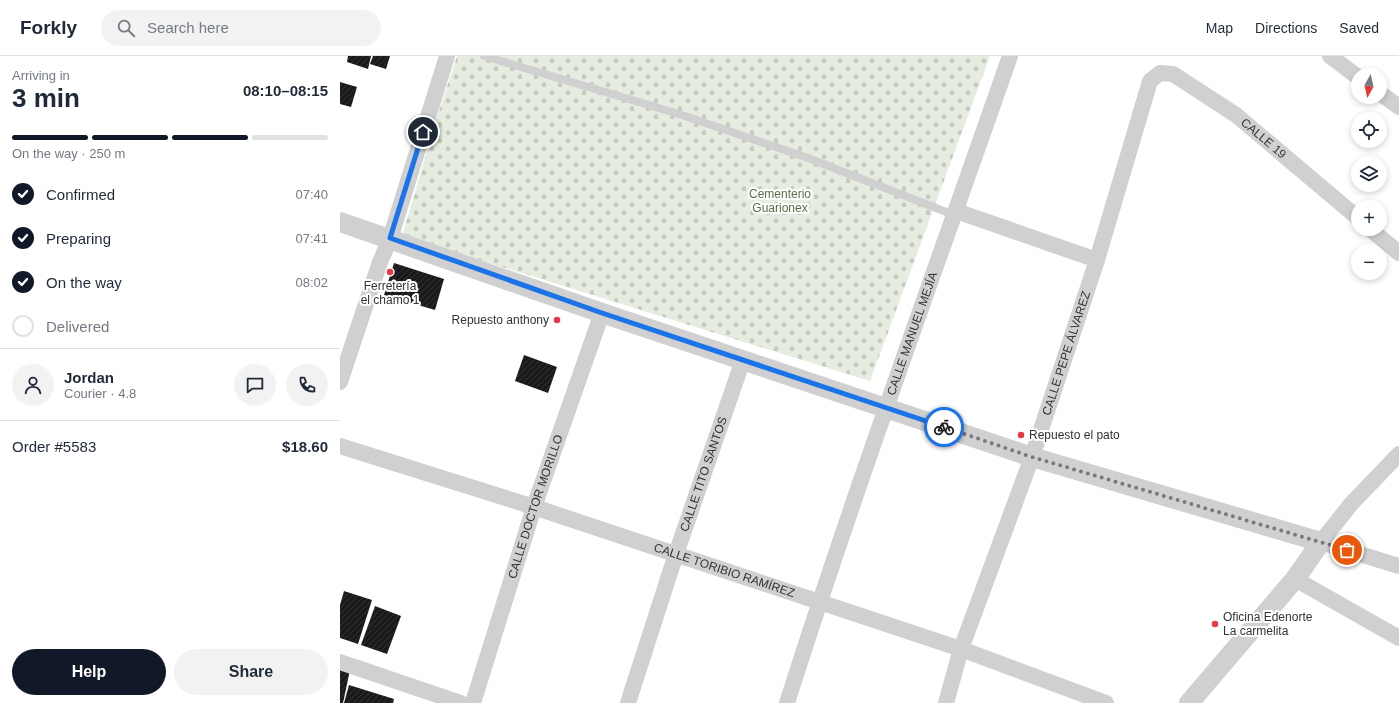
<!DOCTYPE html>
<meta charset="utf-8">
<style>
:root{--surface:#fff;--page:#f2f2f3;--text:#1f2937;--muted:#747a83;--line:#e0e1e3;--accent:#111827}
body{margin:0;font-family:Helvetica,sans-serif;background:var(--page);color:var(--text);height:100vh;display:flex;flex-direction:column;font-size:15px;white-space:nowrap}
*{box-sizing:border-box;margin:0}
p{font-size:13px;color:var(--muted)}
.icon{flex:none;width:22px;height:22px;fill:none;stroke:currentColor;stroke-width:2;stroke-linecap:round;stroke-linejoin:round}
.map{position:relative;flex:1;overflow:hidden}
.side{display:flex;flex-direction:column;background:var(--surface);width:340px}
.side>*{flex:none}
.needle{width:26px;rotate:188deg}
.buttons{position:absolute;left:1011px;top:12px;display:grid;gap:8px}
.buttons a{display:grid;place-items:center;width:36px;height:36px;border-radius:50%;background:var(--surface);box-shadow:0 2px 6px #0003;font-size:20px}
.pin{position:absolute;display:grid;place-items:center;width:34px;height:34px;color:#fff;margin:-17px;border:2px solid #fff;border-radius:50%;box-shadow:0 1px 4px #0007}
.courier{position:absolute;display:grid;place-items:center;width:40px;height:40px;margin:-20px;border:3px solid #1a73e8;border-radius:50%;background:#fff;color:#222;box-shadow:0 1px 5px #0007}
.head em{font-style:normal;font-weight:700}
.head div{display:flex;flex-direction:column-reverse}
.head{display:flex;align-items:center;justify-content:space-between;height:68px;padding:0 12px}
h1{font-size:26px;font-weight:700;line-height:30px}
.bar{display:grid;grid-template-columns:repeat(4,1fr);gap:6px 4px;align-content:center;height:48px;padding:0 12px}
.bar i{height:5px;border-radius:3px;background:var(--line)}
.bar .selected{background:var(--accent)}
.bar p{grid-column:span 4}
.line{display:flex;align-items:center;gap:10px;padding:0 12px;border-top:1px solid var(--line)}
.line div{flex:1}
.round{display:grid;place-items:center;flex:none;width:42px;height:42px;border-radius:21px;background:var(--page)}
ol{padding:0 12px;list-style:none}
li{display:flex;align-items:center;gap:12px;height:44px}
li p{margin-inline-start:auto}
li .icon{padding:4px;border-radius:50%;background:var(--accent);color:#fff;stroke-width:4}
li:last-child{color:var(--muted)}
li i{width:22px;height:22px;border:2px solid var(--line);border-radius:50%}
.primary-button{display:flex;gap:8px;margin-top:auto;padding:8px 12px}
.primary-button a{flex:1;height:46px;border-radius:24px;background:var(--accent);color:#fff;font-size:16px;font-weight:700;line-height:46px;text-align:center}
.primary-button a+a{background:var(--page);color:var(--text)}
header{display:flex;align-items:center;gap:24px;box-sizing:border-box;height:56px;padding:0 20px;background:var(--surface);border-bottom:1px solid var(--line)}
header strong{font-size:19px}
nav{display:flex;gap:22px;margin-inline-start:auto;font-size:14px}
.search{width:280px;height:36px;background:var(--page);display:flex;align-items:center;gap:10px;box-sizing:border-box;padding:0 14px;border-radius:22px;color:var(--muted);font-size:15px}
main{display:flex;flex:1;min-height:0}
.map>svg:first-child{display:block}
</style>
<header>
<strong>Forkly</strong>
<div class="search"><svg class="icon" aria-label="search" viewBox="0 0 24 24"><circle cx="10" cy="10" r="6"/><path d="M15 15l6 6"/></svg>Search here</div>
<nav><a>Map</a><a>Directions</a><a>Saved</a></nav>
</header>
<main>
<section class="side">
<div class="head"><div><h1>3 min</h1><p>Arriving in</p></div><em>08:10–08:15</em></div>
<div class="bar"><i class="selected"></i><i class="selected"></i><i class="selected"></i><i></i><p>On the way · 250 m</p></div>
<ol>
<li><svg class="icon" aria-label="check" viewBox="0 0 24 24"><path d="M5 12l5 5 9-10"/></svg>Confirmed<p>07:40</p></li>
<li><svg class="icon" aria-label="check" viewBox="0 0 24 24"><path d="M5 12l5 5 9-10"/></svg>Preparing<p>07:41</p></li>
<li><svg class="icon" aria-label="check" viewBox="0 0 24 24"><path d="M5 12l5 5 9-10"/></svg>On the way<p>08:02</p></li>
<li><i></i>Delivered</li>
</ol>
<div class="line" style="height:72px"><a class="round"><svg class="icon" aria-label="person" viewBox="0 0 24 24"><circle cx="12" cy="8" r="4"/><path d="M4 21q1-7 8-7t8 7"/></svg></a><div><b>Jordan</b><p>Courier · 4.8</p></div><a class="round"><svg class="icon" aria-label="chat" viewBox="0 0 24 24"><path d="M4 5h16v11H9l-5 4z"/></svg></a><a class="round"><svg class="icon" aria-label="phone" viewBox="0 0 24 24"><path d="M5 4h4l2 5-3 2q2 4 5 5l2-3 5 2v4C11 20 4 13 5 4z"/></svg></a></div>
<div class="line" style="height:52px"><div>Order #5583</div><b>$18.60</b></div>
<div class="primary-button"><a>Help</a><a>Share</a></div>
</section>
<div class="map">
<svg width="1059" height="647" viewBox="0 0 1059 647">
<defs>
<pattern id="cemetery-stones" width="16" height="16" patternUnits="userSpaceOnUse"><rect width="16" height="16" fill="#e6ecdf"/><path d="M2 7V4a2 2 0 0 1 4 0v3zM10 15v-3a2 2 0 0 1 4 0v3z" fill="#c6cbc0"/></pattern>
<pattern id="building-hatch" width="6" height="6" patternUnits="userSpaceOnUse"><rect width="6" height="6" fill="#1a1a1a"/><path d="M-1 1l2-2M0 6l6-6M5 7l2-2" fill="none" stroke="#333"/></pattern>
</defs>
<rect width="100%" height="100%" fill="#fff"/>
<path fill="url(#cemetery-stones)" d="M117,0H650L530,325L62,180L98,58Z"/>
<g fill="url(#building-hatch)">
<path d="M8,0H31L28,13L7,6Z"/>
<path d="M33,0H50L46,13L30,8Z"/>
<path d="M0,26L17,31L11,51L0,48Z"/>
<path d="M54,207L104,223L95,254L44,239Z"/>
<path d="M184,299L217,311L208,337L175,325Z"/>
<path d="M4,535L32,544L18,588L0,582V549Z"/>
<path d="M35,550L61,560L47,598L21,589Z"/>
<path d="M0,612L10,614L3,647H0Z"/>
<path d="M9,629L54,643L53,647H4Z"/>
</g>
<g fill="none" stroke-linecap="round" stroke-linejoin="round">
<path stroke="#d0d0d0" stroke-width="8" d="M144,0L339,58L468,102L614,159"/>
<g stroke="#d0d0d0" stroke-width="16">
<path d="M990,0L1018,21"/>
<path d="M1040,37L1059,51"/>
<path d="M616,155L757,204"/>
<path d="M1030,173L1059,197"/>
<path d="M0,326L40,206L50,183L107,0"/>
<path id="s1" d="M0,390L194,451L621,593L766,647"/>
<path d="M1059,398L1011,448L981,486L1059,510"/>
<path d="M955,523L1059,582"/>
<path d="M0,606L121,647"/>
<path id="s2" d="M133,647L194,451L262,257"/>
<path id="s3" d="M288,647L336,498L403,304"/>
<path id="s4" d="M447,647C516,430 595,215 670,0"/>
<path id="s5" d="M606,647L621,593L692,401L757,204L810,25L820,17L833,18L896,59L1018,162"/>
</g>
<path stroke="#d0d0d0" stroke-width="20" d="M0,166L262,257L692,401L981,486L955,523L849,647"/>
</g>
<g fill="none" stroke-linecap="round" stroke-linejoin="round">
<path stroke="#7a7a7a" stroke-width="4" stroke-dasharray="0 7.2" d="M604,371L692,401L1007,494"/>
<path stroke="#1a73e8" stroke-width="5" d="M83,76L50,182L262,257L604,371"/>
</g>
<g fill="#e63946" stroke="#fff" stroke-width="1.5">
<circle cx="50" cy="216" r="4"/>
<circle cx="217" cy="264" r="4"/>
<circle cx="681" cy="379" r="4"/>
<circle cx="875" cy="568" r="4"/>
</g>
<g text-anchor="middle" stroke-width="4" stroke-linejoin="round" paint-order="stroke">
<g font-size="12" fill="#333" stroke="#fff">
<text dy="4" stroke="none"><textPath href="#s5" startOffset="792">CALLE 19</textPath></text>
<text dy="4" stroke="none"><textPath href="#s4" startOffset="390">CALLE MANUEL MEJÍA</textPath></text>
<text dy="4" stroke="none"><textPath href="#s5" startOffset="370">CALLE PEPE ÁLVAREZ</textPath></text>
<text dy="4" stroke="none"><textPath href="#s3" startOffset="241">CALLE TITO SANTOS</textPath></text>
<text dy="4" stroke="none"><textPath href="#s2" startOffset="206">CALLE DOCTOR MORILLO</textPath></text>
<text dy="4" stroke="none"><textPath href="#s1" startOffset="404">CALLE TORIBIO RAMÍREZ</textPath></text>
</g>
<g font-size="12" fill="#56703f" stroke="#fff">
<text x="440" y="142">Cementerio<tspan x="440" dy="14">Guarionex</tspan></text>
</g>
<g font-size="12" fill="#333" stroke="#fff" text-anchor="start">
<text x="50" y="234" text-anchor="middle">Ferretería<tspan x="50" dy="14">el chamo 1</tspan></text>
<text x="209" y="268" text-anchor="end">Repuesto anthony</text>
<text x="689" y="383">Repuesto el pato</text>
<text x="883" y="565">Oficina Edenorte<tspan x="883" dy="14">La carmelita</tspan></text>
</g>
</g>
</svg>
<div class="buttons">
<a><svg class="needle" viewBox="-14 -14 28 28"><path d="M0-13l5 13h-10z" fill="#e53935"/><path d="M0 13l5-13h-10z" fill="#747a83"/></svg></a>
<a><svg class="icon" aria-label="locate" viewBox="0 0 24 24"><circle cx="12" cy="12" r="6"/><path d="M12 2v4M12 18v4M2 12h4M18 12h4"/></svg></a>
<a><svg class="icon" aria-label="layers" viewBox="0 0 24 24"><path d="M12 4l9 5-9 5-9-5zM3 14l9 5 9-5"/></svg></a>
<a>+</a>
<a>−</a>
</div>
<div class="pin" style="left:1007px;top:494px;background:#ea580c"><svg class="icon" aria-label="bag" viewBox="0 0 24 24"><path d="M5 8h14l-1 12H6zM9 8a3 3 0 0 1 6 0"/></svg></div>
<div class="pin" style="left:83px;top:76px;background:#1f2937"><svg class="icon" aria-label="home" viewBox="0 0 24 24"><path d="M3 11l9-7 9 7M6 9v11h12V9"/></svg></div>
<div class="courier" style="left:604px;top:371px"><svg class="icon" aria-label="bike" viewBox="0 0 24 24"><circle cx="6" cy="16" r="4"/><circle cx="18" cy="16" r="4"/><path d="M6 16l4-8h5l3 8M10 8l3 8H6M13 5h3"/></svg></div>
</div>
</main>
